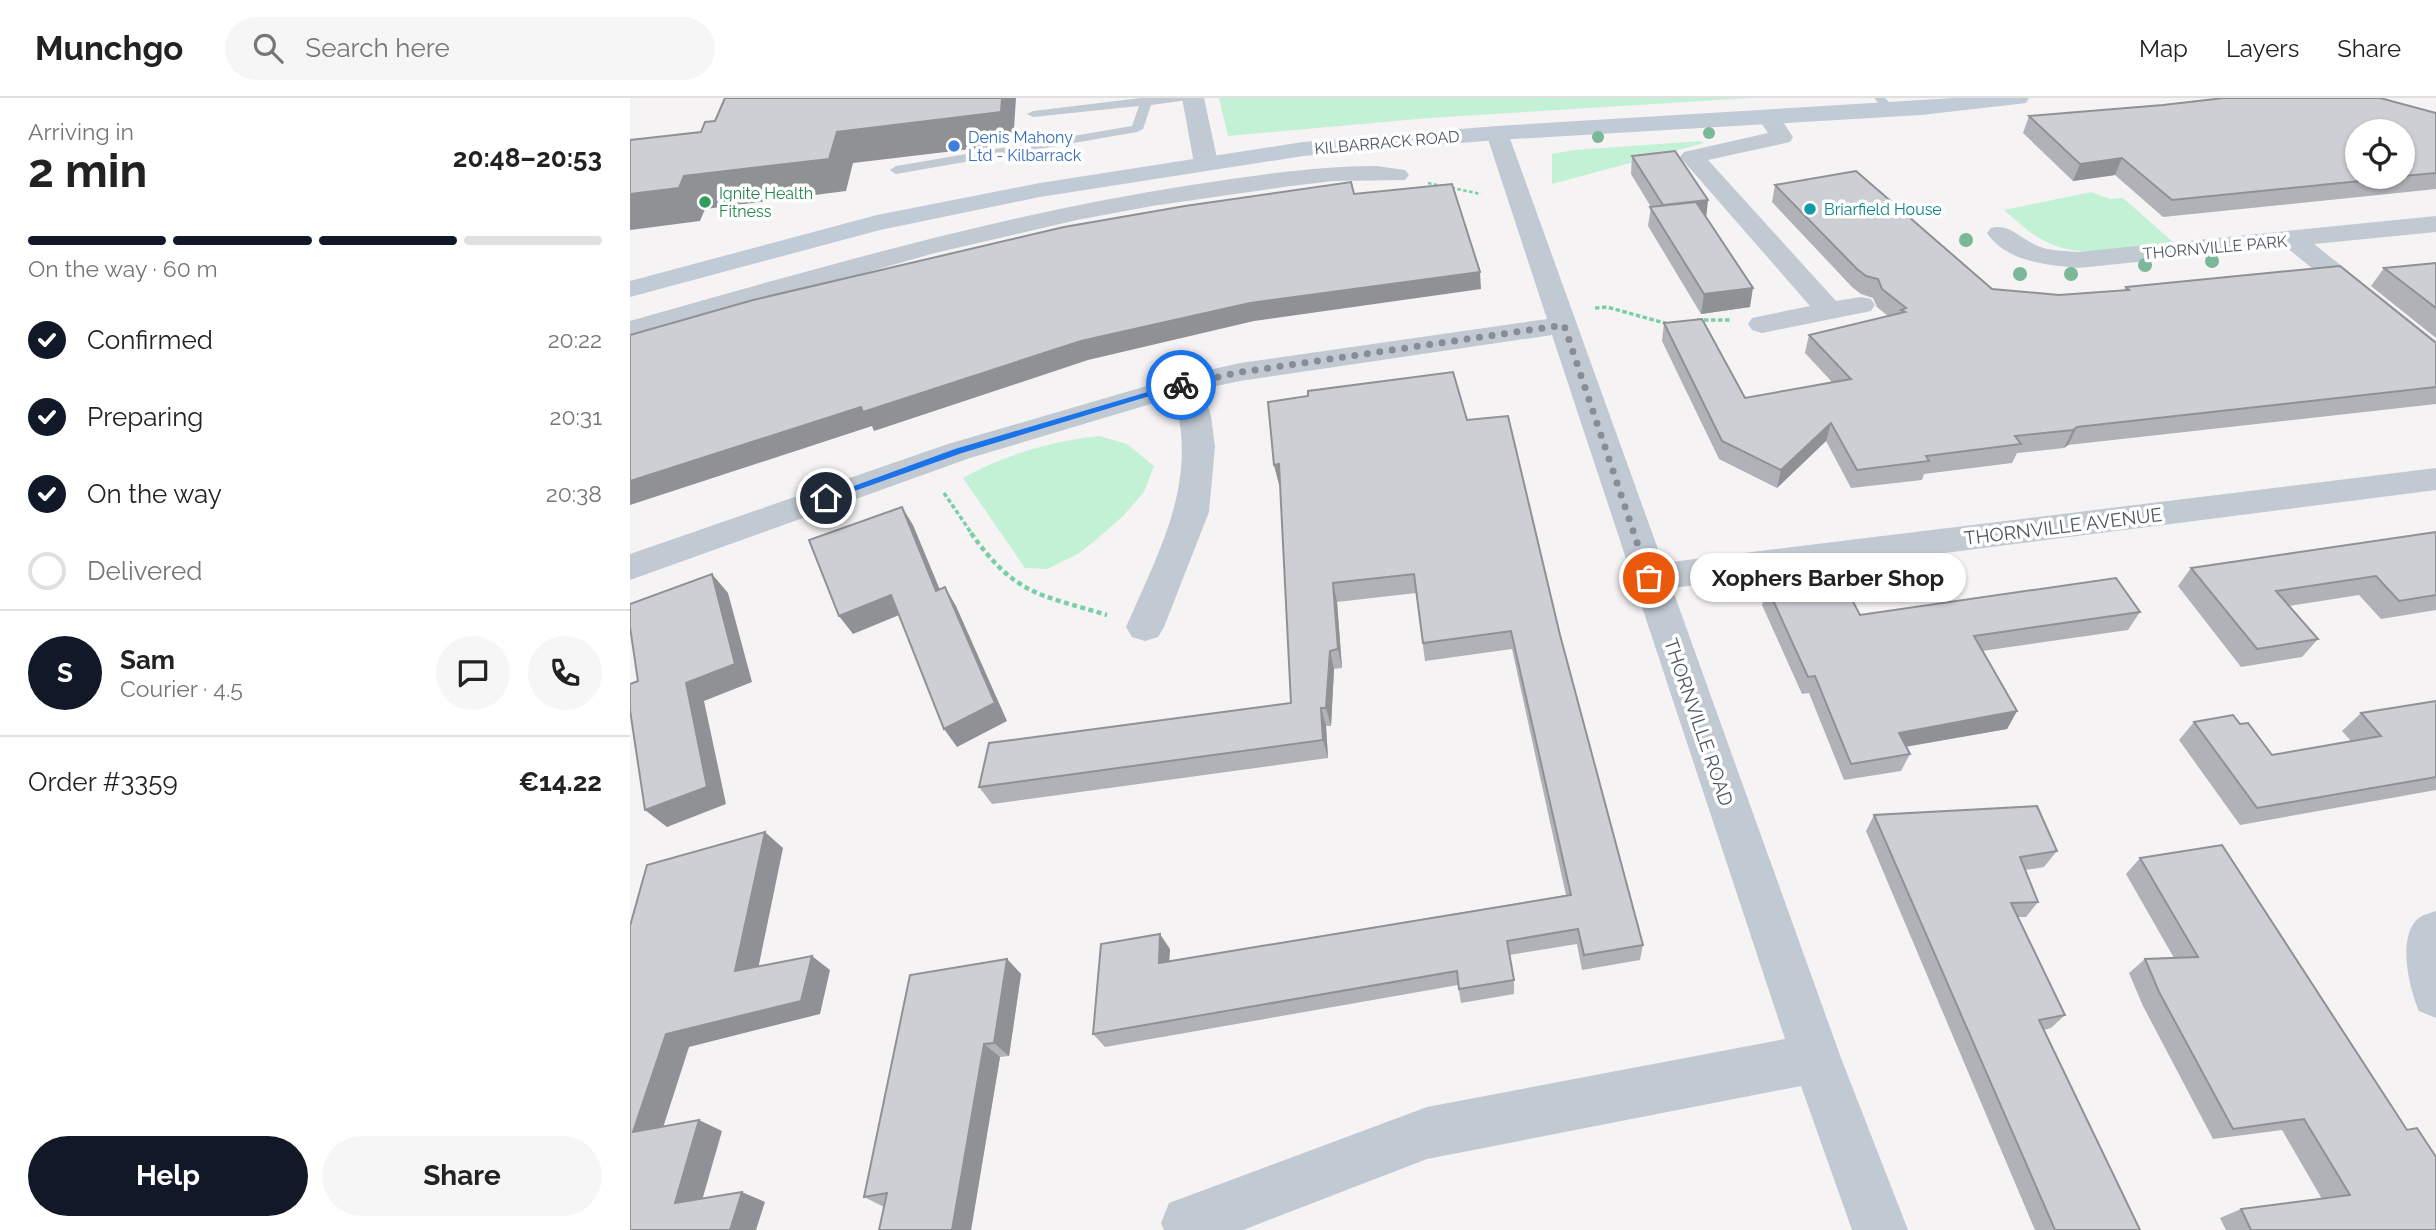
<!DOCTYPE html>
<meta charset="utf-8">
<style>
:root{--surface:#fff;--page:#f6f6f6;--text:#222;--muted:#767676;--line:#e0e0e0;--accent:#111827}
body{margin:0;font-family:Raleway,sans-serif;background:var(--page);color:var(--text);height:100vh;display:flex;flex-direction:column;font-size:26px;white-space:nowrap}
*{box-sizing:border-box;margin:0}
p{font-size:23px;color:var(--muted)}
.icon{flex:none;width:38px;height:38px;fill:none;stroke:currentColor;stroke-width:2;stroke-linecap:round;stroke-linejoin:round}
.map{position:relative;flex:1;overflow:hidden}
.side{display:flex;flex-direction:column;background:var(--surface);width:630px}
.side>*{flex:none}
.controls{position:absolute;left:1715px;top:21px;display:grid;gap:14px}
.controls a{display:grid;place-items:center;width:70px;height:70px;border-radius:50%;background:var(--surface);box-shadow:0 2px 5px #0004;font-size:35px}
.pin{position:absolute;display:grid;place-items:center;width:60px;height:60px;color:#fff;margin:-30px;border:4px solid #fff;border-radius:50%;box-shadow:0 2px 7px #0007}
.courier{position:absolute;display:grid;place-items:center;width:70px;height:70px;margin:-35px;border:5px solid #1a73e8;border-radius:50%;background:#fff;color:#222;box-shadow:0 2px 9px #0007}
.bubble{position:absolute;height:49px;border-radius:24px;background:var(--surface);box-shadow:0 2px 5px #0004;font-size:23px;font-weight:700;line-height:49px;text-align:center}
.head em{font-style:normal;font-weight:700}
.head div{display:flex;flex-direction:column-reverse}
.head{display:flex;align-items:center;justify-content:space-between;height:119px;padding:0 28px}
h1{font-size:46px;font-weight:700;line-height:52px}
.bar{display:grid;grid-template-columns:repeat(4,1fr);gap:10px 7px;align-content:center;height:84px;padding:0 28px}
.bar i{height:9px;border-radius:5px;background:var(--line)}
.bar .current{background:var(--accent)}
.bar p{grid-column:span 4}
.line{display:flex;align-items:center;gap:18px;padding:0 28px;border-top:2px solid var(--line)}
.line div{flex:1}
.round{display:grid;place-items:center;flex:none;width:74px;height:74px;border-radius:37px;background:var(--page)}
ol{padding:0 28px;list-style:none}
li{display:flex;align-items:center;gap:21px;height:77px}
li p{margin-inline-start:auto}
li .icon{padding:7px;border-radius:50%;background:var(--accent);color:#fff;stroke-width:4}
li:last-child{color:var(--muted)}
li i{width:38px;height:38px;border:4px solid var(--line);border-radius:50%}
.button{display:flex;gap:14px;margin-top:auto;padding:14px 28px}
.button a{flex:1;height:80px;border-radius:42px;background:var(--accent);color:#fff;font-size:28px;font-weight:700;line-height:80px;text-align:center}
.button a+a{background:var(--page);color:var(--text)}
header{display:flex;align-items:center;gap:42px;box-sizing:border-box;height:98px;padding:0 35px;background:var(--surface);border-bottom:2px solid var(--line)}
header strong{font-size:33px}
nav{display:flex;gap:38px;margin-inline-start:auto;font-size:24px}
.search{width:490px;height:63px;background:var(--page);display:flex;align-items:center;gap:18px;box-sizing:border-box;padding:0 24px;border-radius:38px;color:var(--muted);font-size:26px}
main{display:flex;flex:1;min-height:0}
.map>svg:first-child{display:block}
</style>
<header>
<strong>Munchgo</strong>
<div class="search"><svg class="icon" aria-label="search" viewBox="0 0 24 24"><circle cx="10" cy="10" r="6"/><path d="M15 15l6 6"/></svg>Search here</div>
<nav><a>Map</a><a>Layers</a><a>Share</a></nav>
</header>
<main>
<section class="side">
<div class="head"><div><h1>2 min</h1><p>Arriving in</p></div><em>20:48–20:53</em></div>
<div class="bar"><i class="current"></i><i class="current"></i><i class="current"></i><i></i><p>On the way · 60 m</p></div>
<ol>
<li><svg class="icon" aria-label="check" viewBox="0 0 24 24"><path d="M5 12l5 5 9-10"/></svg>Confirmed<p>20:22</p></li>
<li><svg class="icon" aria-label="check" viewBox="0 0 24 24"><path d="M5 12l5 5 9-10"/></svg>Preparing<p>20:31</p></li>
<li><svg class="icon" aria-label="check" viewBox="0 0 24 24"><path d="M5 12l5 5 9-10"/></svg>On the way<p>20:38</p></li>
<li><i></i>Delivered</li>
</ol>
<div class="line" style="height:126px"><b class="round" style="background:var(--accent);color:#fff">S</b><div><b>Sam</b><p>Courier · 4.5</p></div><a class="round"><svg class="icon" aria-label="chat" viewBox="0 0 24 24"><path d="M4 5h16v11H9l-5 4z"/></svg></a><a class="round"><svg class="icon" aria-label="phone" viewBox="0 0 24 24"><path d="M5 4h4l2 5-3 2q2 4 5 5l2-3 5 2v4C11 20 4 13 5 4z"/></svg></a></div>
<div class="line" style="height:91px"><div>Order #3359</div><b>€14.22</b></div>
<div class="button"><a>Help</a><a>Share</a></div>
</section>
<div class="map">
<svg width="1806" height="1132" viewBox="0 0 1806 1132">
<rect width="100%" height="100%" fill="#f5f3f3"/>
<g fill="#c3f1d5">
<path d="M589,0H1120L799,20L598,38Z"/>
<path d="M1071,43L1074,45L922,86V56L944,52Z"/>
<path d="M1461,94L1480,101L1493,100L1543,144C1501,149 1452,164 1413,142C1399,135 1386,122 1374,112Z"/>
<path d="M469,338L497,346L524,368L514,394L493,418L467,441L448,456L417,471L395,470L333,380C373,357 423,343 469,338Z"/>
</g>
<g fill="none" stroke-linecap="round" stroke-linejoin="round">
<path stroke="#7ad0a6" stroke-width="2.5" stroke-dasharray="3.5 2.5" stroke-linecap="butt" d="M798,85L851,96"/>
<g stroke="#7ad0a6" stroke-width="3.5" stroke-dasharray="4.5 2.5" stroke-linecap="butt">
<path d="M965,210L977,209L1038,226"/>
<path d="M1067,222H1100"/>
<path d="M314,395L342,436"/>
</g>
<path stroke="#7ad0a6" stroke-width="4.5" stroke-dasharray="5 3.5" stroke-linecap="butt" d="M341,435C385,497 408,496 477,517"/>
<g fill="#c1cad2" fill-rule="evenodd">
<path d="M511,0H556L551,3L521,7L513,31L507,34L266,76L260,72L266,68L502,28L509,8L403,19L397,16L403,13Z"/>
<path d="M1244,0H1255L1266,12L1257,14Z"/>
</g>
<g fill="#c1cad2" fill-rule="evenodd">
<path d="M552,0H574L588,65L584,70H568L564,65Z"/>
<path d="M1139,13L1147,15L1163,39L1160,44L1078,62L1206,203L1231,199L1241,201L1245,207L1241,213L1132,235L1122,232L1118,226L1122,220L1180,208L1050,59L1054,54L1138,35L1128,20L1131,15Z"/>
<path d="M867,28L875,30L878,35L1033,465L1806,370V392L1042,490L1211,960L1278,1132H1222L1171,988L797,1061L613,1132H534L531,1125L539,1105L797,1009L1155,941L922,237L610,283L572,291L581,318L585,349L579,414L534,529L528,539L515,543L502,539L496,529C529,453 569,384 544,299L340,360L0,482V456L318,346L544,280L610,265L917,221L856,35L859,30Z"/>
<path d="M746,68L775,72L779,77L775,82L703,83L661,88L522,108L447,122L305,155L0,241V223C185,171 371,116 561,87C622,78 684,68 746,68Z"/>
<path d="M1806,118V134L1684,146L1806,243V266L1796,263L1656,149L1448,170C1416,167 1377,164 1357,135L1361,130C1380,125 1390,141 1408,148C1420,153 1435,153 1448,154Z"/>
<path d="M1806,813V920L1789,913C1779,890 1766,836 1790,819C1795,816 1801,815 1806,813Z"/>
</g>
<path fill="#c1cbd6" fill-rule="evenodd" d="M1324,0H1399L1396,5L1388,6L1291,17L867,42L673,58L410,99L250,132L0,199V183L247,117L410,85L673,44L867,28Z"/>
</g>
<g fill="#7bb799">
<circle cx="1079" cy="35" r="6"/>
<circle cx="968" cy="39" r="6"/>
<circle cx="1336" cy="142" r="7"/>
<circle cx="1582" cy="163" r="7"/>
<circle cx="1515" cy="167" r="7"/>
<circle cx="1390" cy="176" r="7"/>
<circle cx="1441" cy="176" r="7"/>
</g>
<g fill="#b0b2b7">
<path d="M1806,15V91L1533,119L1485,77L1443,83L1393,35L1399,18Z"/>
<path d="M1002,58L1078,102L1076,119L1120,209L1071,216L1018,128L1021,109L1001,76Z"/>
<path d="M1145,87L1362,191L1429,197L1494,192L1496,189L1806,245V306L1438,347L1434,350L1387,355L1382,365L1294,376L1292,382L1221,390L1196,343L1147,390L1089,361L1032,243L1034,225L1115,300L1202,284L1175,255L1179,237L1258,218L1247,209L1243,200L1231,196L1222,189L1142,104Z"/>
<path d="M1806,165V240L1741,188L1754,170Z"/>
<path d="M837,322L930,537L1013,847L1010,862L952,872L947,846L879,857L884,882V896L831,905L828,887L475,949L463,936L540,851L539,863L936,797L882,551L795,563L786,495L707,504L712,570L704,571L701,628H696L698,660L362,706L349,689L661,605L650,386H649L644,367Z"/>
<path d="M1806,434V512L1751,521L1729,497L1659,508L1688,541L1672,559L1611,569L1548,488L1561,470Z"/>
<path d="M1137,489L1230,517L1510,514L1498,532L1352,553L1387,613L1377,631L1276,649L1280,656L1271,673L1214,682L1179,595L1172,596L1132,507Z"/>
<path d="M1806,603V692L1610,727L1549,642L1564,624L1610,626L1642,657L1721,643L1712,633L1731,615Z"/>
<path d="M1244,717L1427,753L1414,769L1395,772L1408,804L1396,819H1388L1435,917L1421,930L1414,932L1510,1132H1405L1236,733Z"/>
<path d="M1510,760L1777,1032L1806,1132H1596L1590,1120L1611,1111L1692,1101L1652,1032L1583,1041L1513,908L1499,875L1515,861L1544,860L1496,776Z"/>
<path d="M377,861L391,876L379,958L370,959L341,1132H249L254,1109L234,1099Z"/>
</g>
<g fill="#909195">
<path d="M372,0H386L383,46L223,65L216,93L75,111L70,123L0,132V96L54,78L207,34Z"/>
<path d="M1492,60L1485,77L1443,83L1450,66Z"/>
<path d="M1078,102L1076,120L1033,107Z"/>
<path d="M850,174L851,191L624,223L458,262L244,333L242,328L0,407V383L231,309L451,243L620,205Z"/>
<path d="M1123,190L1120,209L1071,216L1074,196Z"/>
<path d="M1201,325L1196,343L1147,390L1151,372Z"/>
<path d="M1447,329L1438,347L1434,350L1443,332Z"/>
<path d="M649,366L654,385L649,386L644,367Z"/>
<path d="M272,409L283,427L318,511L306,493Z"/>
<path d="M82,476L98,495L122,584L74,603L96,706L37,729L15,712L56,585Z"/>
<path d="M703,485L707,504L712,570L708,551Z"/>
<path d="M315,489L326,508L377,623L327,649L314,631Z"/>
<path d="M261,497L274,515L223,536L209,518Z"/>
<path d="M700,553L704,571L701,628L696,610Z"/>
<path d="M691,610L696,628L698,660L693,642Z"/>
<path d="M1387,613L1377,631L1261,651L1269,635Z"/>
<path d="M135,734L153,750L125,886L105,873Z"/>
<path d="M530,836L540,851L538,879L529,865Z"/>
<path d="M182,858L200,872L190,916L59,949L28,1045L3,1034L36,936Z"/>
<path d="M377,861L391,876L379,958L364,945Z"/>
<path d="M354,946L370,959L341,1132H322Z"/>
<path d="M69,1022L92,1033L69,1113L45,1105Z"/>
<path d="M112,1094L135,1104L126,1132H100Z"/>
</g>
<g fill="#cdcfd5" stroke="#909195" stroke-width="2">
<path d="M95,0H372L371,14L207,34L199,61L54,78L49,90L0,96V42L71,34L75,24L85,23Z"/>
<path d="M1594,0H1750L1806,15V75L1773,78V33H1727V79H1770L1542,102L1492,60L1450,66L1399,18L1533,7Z"/>
<path d="M1045,53L1078,102L1033,107L1002,58Z"/>
<path d="M1226,73L1362,191L1429,197L1499,192L1496,189L1710,168L1806,245V289L1447,329L1443,332L1385,338L1391,346L1296,358L1299,363L1227,372L1201,325L1151,372L1092,343L1034,225L1072,221L1115,300L1221,281L1179,237L1275,214L1271,212L1276,210L1252,191L1248,181L1236,178L1227,171L1145,87Z"/>
<path d="M721,84L724,96L822,86L850,174L620,205L451,243L233,314L231,309L0,383V237L123,202L434,129L555,108Z"/>
<path d="M1066,104L1123,190L1074,196L1020,109Z"/>
<path d="M1806,165V210L1754,170Z"/>
<path d="M823,274L837,322L878,318L930,537L1013,847L954,857L948,831L877,843L884,882L829,891L827,873L463,936L471,846L530,836L529,865L941,797L881,533L793,545L784,476L703,485L708,551L700,553L696,610H691L693,642L349,689L359,645L661,605L649,366L644,367L638,304L678,298V293Z"/>
<path d="M272,409L306,493L315,489L365,605L314,631L261,497L209,518L179,442Z"/>
<path d="M1806,434V497L1769,503L1746,478L1646,493L1688,541L1627,551L1561,470Z"/>
<path d="M82,476L105,566L56,585L77,689L15,712L0,612V586L8,583L0,529V506Z"/>
<path d="M1210,479L1230,517L1486,480L1510,514L1344,538L1387,613L1269,635L1280,656L1221,666L1185,578L1178,579L1137,489Z"/>
<path d="M1806,603V679L1627,710L1564,624L1603,617L1610,626L1618,625L1642,657L1751,638L1731,615Z"/>
<path d="M1407,708L1427,753L1390,759L1408,804L1381,805L1435,917L1409,922L1510,1132H1425L1244,717Z"/>
<path d="M135,734L105,873L182,858L171,903L36,936L3,1034L69,1022L45,1105L112,1094L100,1132H0V828L17,767Z"/>
<path d="M1592,747L1777,1032L1787,1030L1806,1059V1132H1621L1611,1111L1720,1097L1674,1021L1603,1031L1529,894L1515,861L1568,859L1510,760Z"/>
<path d="M377,861L364,945L354,946L322,1132H249L257,1095L234,1099L280,877Z"/>
</g>
<path fill="#1a73e8" d="M548,285L556,287L332,355L199,402L191,400L325,351Z"/>
<g fill="none" stroke-linecap="round" stroke-linejoin="round">
<path stroke="#868d94" stroke-width="7" stroke-dasharray="0 12.6" d="M551,287L611,274L934,227L1019,480"/>
</g>
<circle fill="#3f7fe0" stroke="#fff" stroke-width="2.5" cx="324" cy="48" r="7"/>
<circle fill="#2e9e5b" stroke="#fff" stroke-width="2.5" cx="75" cy="104" r="7"/>
<circle fill="#0f9aa8" stroke="#fff" stroke-width="2.5" cx="1180" cy="111" r="7"/>
<g text-anchor="middle" stroke-width="7" stroke-linejoin="round" paint-order="stroke">
<g font-size="16" fill="#366cbe" stroke="#fff" text-anchor="start">
<text x="338" y="45">Denis Mahony<tspan x="338" dy="18">Ltd - Kilbarrack</tspan></text>
</g>
<g font-size="16" fill="#4a5661" stroke="#fff">
<text transform="translate(757 44) rotate(-5)" y="6">KILBARRACK ROAD</text>
<text transform="translate(1585 149) rotate(-5)" y="6">THORNVILLE PARK</text>
</g>
<g font-size="16" fill="#27864d" stroke="#fff" text-anchor="start">
<text x="89" y="101">Ignite Health<tspan x="89" dy="18">Fitness</tspan></text>
</g>
<g font-size="16" fill="#0d838f" stroke="#fff" text-anchor="start">
<text x="1194" y="117">Briarfield House</text>
</g>
<g font-size="19" fill="#4a5661" stroke="#fff">
<text transform="translate(1433 428) rotate(-7)" y="7">THORNVILLE AVENUE</text>
<text transform="translate(1069 624) rotate(71)" y="7">THORNVILLE ROAD</text>
</g>
</g>
</svg>
<div class="controls">
<a><svg class="icon" aria-label="locate" viewBox="0 0 24 24"><circle cx="12" cy="12" r="6"/><path d="M12 2v4M12 18v4M2 12h4M18 12h4"/></svg></a>
</div>
<div class="pin" style="left:1019px;top:480px;background:#ea580c"><svg class="icon" aria-label="bag" viewBox="0 0 24 24"><path d="M5 8h14l-1 12H6zM9 8a3 3 0 0 1 6 0"/></svg></div>
<div class="pin" style="left:196px;top:400px;background:#1f2937"><svg class="icon" aria-label="home" viewBox="0 0 24 24"><path d="M3 11l9-7 9 7M6 9v11h12V9"/></svg></div>
<div class="courier" style="left:551px;top:287px"><svg class="icon" aria-label="bike" viewBox="0 0 24 24"><circle cx="6" cy="16" r="4"/><circle cx="18" cy="16" r="4"/><path d="M6 16l4-8h5l3 8M10 8l3 8H6M13 5h3"/></svg></div>
<div class="bubble" style="left:1060px;top:455px;width:276px">Xophers Barber Shop</div>
</div>
</main>
